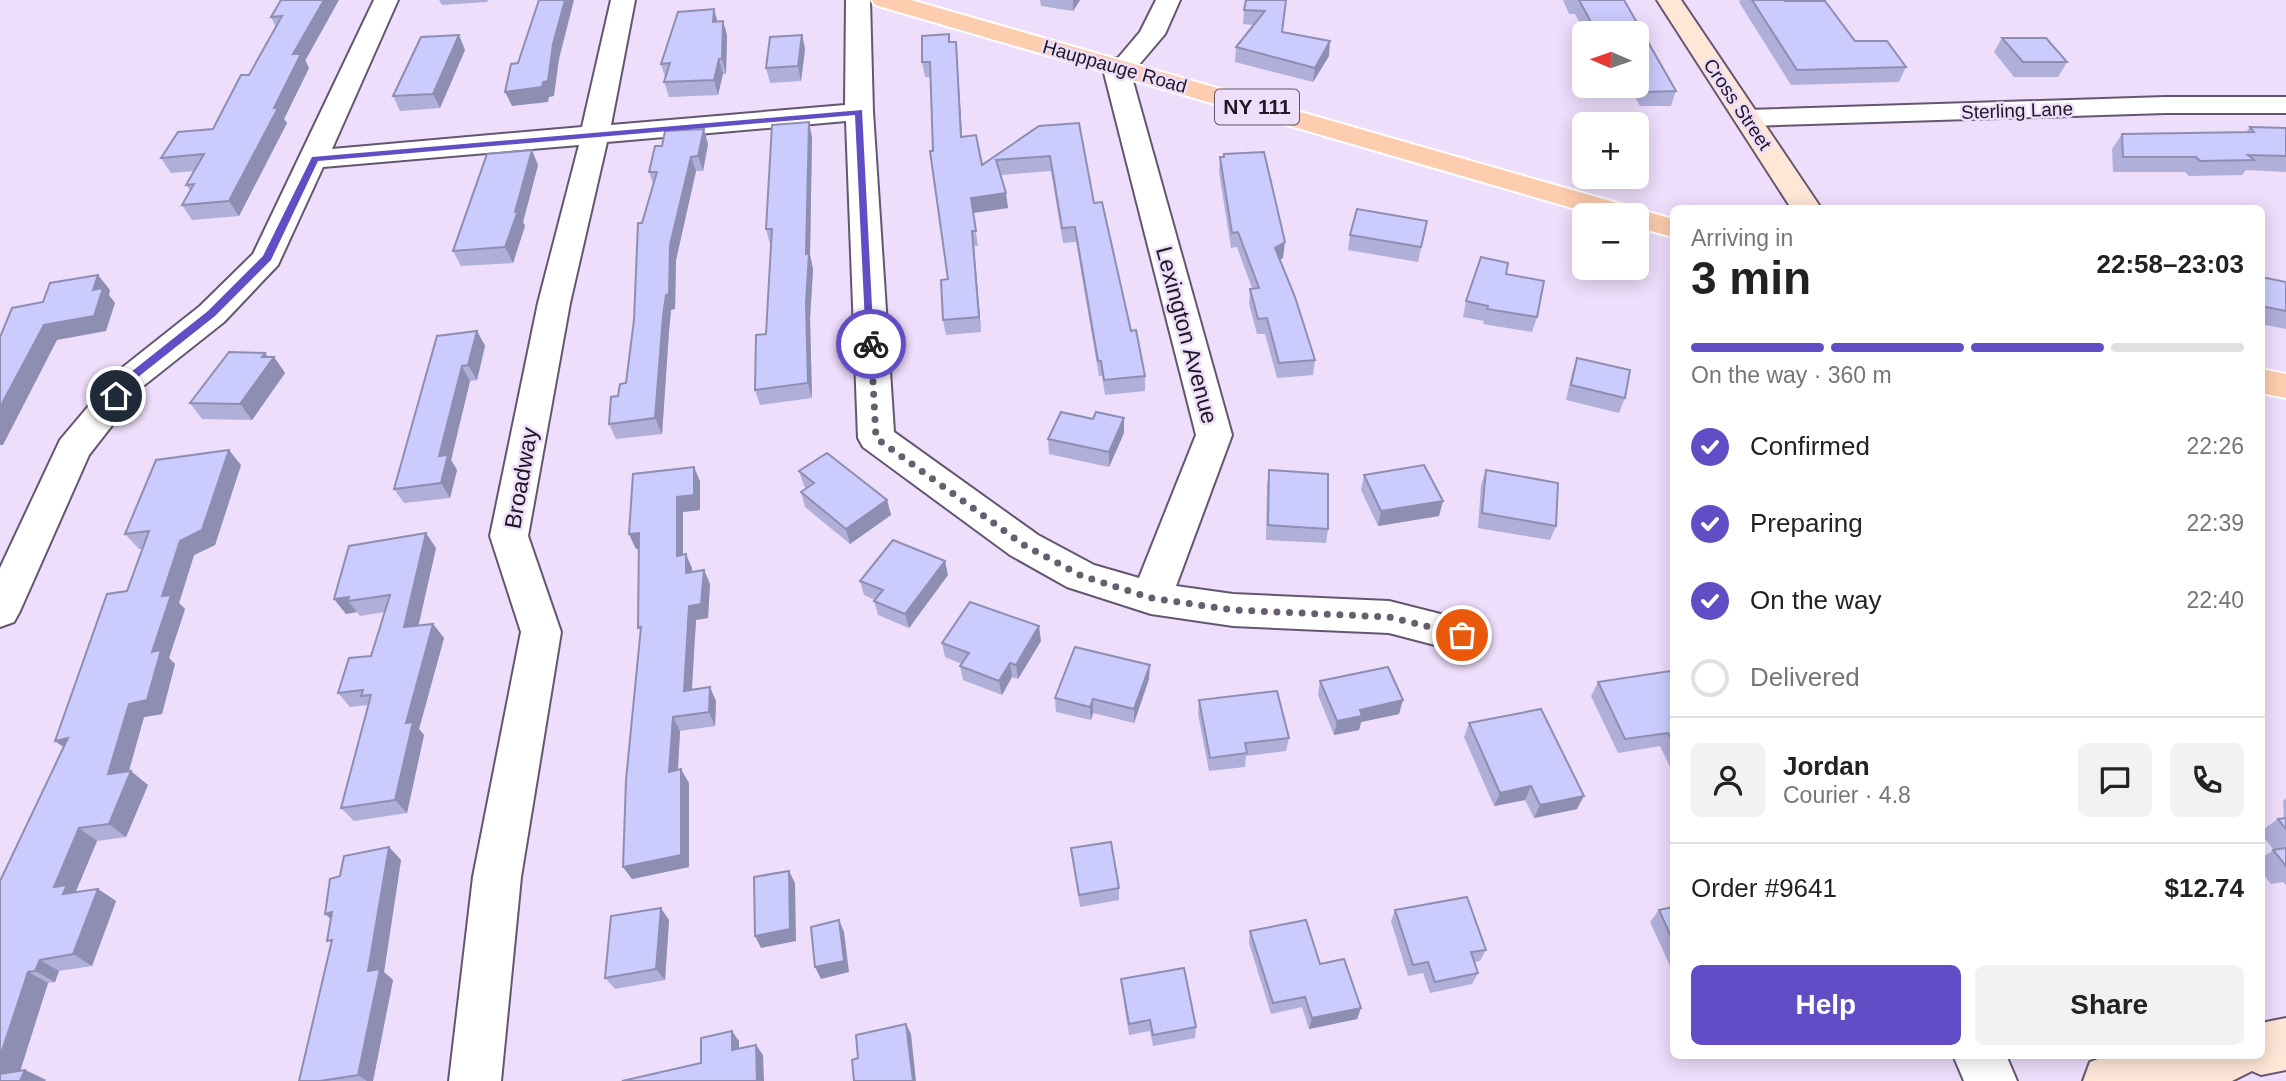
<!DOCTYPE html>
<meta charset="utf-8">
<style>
:root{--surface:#fff;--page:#f2f2f2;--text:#222;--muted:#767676;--line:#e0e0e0;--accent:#624dc6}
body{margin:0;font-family:Helvetica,sans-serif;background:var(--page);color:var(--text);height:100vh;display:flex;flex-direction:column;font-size:26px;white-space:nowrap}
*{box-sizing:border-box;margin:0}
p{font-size:23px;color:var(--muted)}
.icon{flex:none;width:38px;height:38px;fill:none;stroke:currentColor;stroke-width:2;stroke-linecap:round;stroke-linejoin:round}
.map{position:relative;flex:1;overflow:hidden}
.drawer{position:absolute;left:1670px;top:205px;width:595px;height:854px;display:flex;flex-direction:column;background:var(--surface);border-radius:10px;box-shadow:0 4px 18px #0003}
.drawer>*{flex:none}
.needle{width:46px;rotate:272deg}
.tools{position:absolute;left:1572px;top:21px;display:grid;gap:14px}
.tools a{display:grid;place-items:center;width:77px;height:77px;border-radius:10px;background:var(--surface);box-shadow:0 4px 18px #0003;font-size:35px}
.pin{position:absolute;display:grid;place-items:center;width:60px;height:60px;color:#fff;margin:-30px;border:4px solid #fff;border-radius:50%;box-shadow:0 2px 7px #0007}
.courier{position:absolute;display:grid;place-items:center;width:70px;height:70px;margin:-35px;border:5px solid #624dc6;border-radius:50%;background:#fff;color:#222;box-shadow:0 2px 9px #0007}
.head em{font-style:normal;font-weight:800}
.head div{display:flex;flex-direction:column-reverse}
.head{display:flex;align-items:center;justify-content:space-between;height:119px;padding:0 21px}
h1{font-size:46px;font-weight:800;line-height:52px}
.bar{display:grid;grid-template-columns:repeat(4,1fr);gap:10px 7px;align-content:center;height:84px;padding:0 21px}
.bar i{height:9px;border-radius:5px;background:var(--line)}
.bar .active{background:var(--accent)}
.bar p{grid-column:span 4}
.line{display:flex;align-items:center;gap:18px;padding:0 21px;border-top:2px solid var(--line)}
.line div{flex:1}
.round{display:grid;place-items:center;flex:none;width:74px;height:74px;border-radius:10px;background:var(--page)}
ol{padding:0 21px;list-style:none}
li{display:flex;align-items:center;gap:21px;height:77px}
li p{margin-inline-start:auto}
li .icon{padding:7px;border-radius:50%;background:var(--accent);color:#fff;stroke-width:4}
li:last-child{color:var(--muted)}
li i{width:38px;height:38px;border:4px solid var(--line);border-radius:50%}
.cta{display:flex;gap:14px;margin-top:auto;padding:14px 21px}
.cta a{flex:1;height:80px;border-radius:10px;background:var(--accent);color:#fff;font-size:28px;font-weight:800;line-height:80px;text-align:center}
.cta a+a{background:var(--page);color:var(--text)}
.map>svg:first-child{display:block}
</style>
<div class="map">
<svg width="2286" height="1081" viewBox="0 0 2286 1081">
<rect width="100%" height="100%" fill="#eeddfb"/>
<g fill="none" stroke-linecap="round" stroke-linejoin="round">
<g stroke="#655670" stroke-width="4">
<g id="street">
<path d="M374,0H398L332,149L582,127L611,0H635L611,125L845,105L846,0H870L873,112L894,432L1038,535L1094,565L1139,578L1196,435L1102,65L1106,59L1118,58L1140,32L1156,0H1180L1165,34L1131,74L1232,435L1176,586L1233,594L1389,601L1476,623L1482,635L1476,647L1462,652L1389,633L1233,626L1151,614L1067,587L1010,555L863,447L858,438L846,121L607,142L570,303L528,536L561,632L521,877L501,1081H449L473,877L521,632L490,536L538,303L579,145L323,167L278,265L224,322L142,387L89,455L20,611L14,622L0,627V568L60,440L118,371L200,306L253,254Z"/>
<path d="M2165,97H2286V113H2165L1748,126L1738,124L1734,118L1738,112L1748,110Z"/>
<path d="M1953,1055H2006L2017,1081H1964Z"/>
</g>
</g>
<g stroke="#655670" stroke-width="4">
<g id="secondary">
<path d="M1657,0H1681L1821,208H1791Z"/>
<path d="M2286,1018V1070L2261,1075L2252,1071L2232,1081H2083L2090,1062L2108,1055H2261V1023Z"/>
</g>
</g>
<g stroke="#fff" stroke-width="4">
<g id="primary">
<path d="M872,0H911L1673,219V237L1636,227V215H1596L875,5Z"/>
<path d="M2261,369L2286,374V398L2261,393Z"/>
</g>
</g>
<use href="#street" fill="#fff" fill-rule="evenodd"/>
<use href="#secondary" fill="#ffe6d7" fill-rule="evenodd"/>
<use href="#primary" fill="#feccaf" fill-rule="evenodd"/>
</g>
<g fill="#afafda">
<path d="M281,0L309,68L284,119L287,123L239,216L192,220L182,205L190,190L186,185L195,171L171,173L161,158L213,129L249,75L276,27L271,17Z"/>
<path d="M439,0H488L487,2L442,5Z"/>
<path d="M1040,0H1080L1073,11L1041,6Z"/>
<path d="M1286,0L1282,32L1329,56L1313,82L1235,62L1236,47L1254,25L1243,24L1244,10Z"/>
<path d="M1563,0H1624L1676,91L1671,106H1640L1629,86H1636V33H1585L1575,14H1569Z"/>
<path d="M1740,0H1784L1855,41L1906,67L1899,82L1791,85L1739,2Z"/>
<path d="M718,21H723L727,35L726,74H723L718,95L669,97L664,82L665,77L661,64Z"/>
<path d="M802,35L805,49L801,81L770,83L766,68Z"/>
<path d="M2002,38L2067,62L2058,77H2014L1994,52Z"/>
<path d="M950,42L957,56L962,137L982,165L1039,126L1094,203L1145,376V391L1105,395L1102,376H1099L1076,242L1063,243L1051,171L1001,175L1008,208L973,213L978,246H974L981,332L946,335L943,320L948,279L931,77H925L922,62Z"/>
<path d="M465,50L440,108L400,111L393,96Z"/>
<path d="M2250,127L2286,128V172L2246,170L2242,175L2189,176L2185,172H2113L2112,149L2122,134L2246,132Z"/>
<path d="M812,137L810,255L813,269L810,319L812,398L760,405L755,390L766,334L771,244H770L766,229Z"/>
<path d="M708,144L703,171H696L676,260L675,309L671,310L669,331L662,434L616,439L609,424L618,396L626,383L634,320L642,223L653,184L649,172Z"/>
<path d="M1224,154L1283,258L1279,260L1315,360L1313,375L1277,378L1265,334H1257L1249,304L1250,289L1252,288L1237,247L1231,248L1219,172L1220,157H1223Z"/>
<path d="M538,165L523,222L525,226L513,263L461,266L453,251Z"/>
<path d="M1427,221L1418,262L1348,250L1350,235Z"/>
<path d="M1506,274L1537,317L1532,332L1483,324L1484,321L1463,317L1466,301Z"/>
<path d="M2261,277L2286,282V329L2261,324Z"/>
<path d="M477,331L485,346L477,380L470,381L451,460L457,470L450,498L404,503L394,489Z"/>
<path d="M269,357H274L285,373L252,420L202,419L190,403Z"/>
<path d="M1577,358L1625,398L1619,413L1566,400L1572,373Z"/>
<path d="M1124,418V433L1109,467L1049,454L1048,439L1093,419Z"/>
<path d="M241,465L215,545L194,555L179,603L185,609L169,658L175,664L162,714L144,717L129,772L148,785L126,837L97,841L76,891L78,892L98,889L116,901L92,966L59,971L55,982L48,983L20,1071L25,1070L46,1080L0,1081L64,747L55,741L127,591L143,549H139L125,534Z"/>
<path d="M1269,470L1328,529L1326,543L1266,540L1267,485Z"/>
<path d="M1486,470L1556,526L1550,540L1478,528L1481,485Z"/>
<path d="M799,471L887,500L891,515L850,544L805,507L801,492L806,488L804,486Z"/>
<path d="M1364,475L1439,516L1378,526L1361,490Z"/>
<path d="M700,481V510L683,512V554L692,568V572L704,570L710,584L708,618L696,620L691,690L716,701L715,726L680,731L678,770L689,783V867L632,879L623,867L640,632L639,549H636L629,534Z"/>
<path d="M436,548L418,626L433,624L444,638L419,729L424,735L407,813L354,821L341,808L368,705L350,707L338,693L371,656L385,612L360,616L357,612L346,614L334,599Z"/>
<path d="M948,575L909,628L878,615L874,601L875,600L864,595L860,581Z"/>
<path d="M1673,603V615L1670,609Z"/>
<path d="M1041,641L1018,679L1012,677L1002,695L963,680L960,666L962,664L945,657L942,643Z"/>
<path d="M1673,677V773L1660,746L1618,753L1591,696L1598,682Z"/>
<path d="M1149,679L1134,723L1093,713L1091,720L1056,712L1055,698Z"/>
<path d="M1320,681L1399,714L1361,722L1359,730L1334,735L1318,695Z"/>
<path d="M1199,700L1289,738L1286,751L1246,756L1245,767L1209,771L1198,714Z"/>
<path d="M1469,723L1577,809L1534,818L1525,800L1494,806L1464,737Z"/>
<path d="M2286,798V885L2283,882L2271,884L2261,871V858L2274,850L2261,834V831L2278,819L2284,818L2283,801Z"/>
<path d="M389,847L401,860L384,972L393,980L373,1081H299L331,944V919L340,876Z"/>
<path d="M1071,848L1119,888V900L1080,907Z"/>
<path d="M1673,907V968H1671L1650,922L1659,910Z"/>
<path d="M1395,910L1486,950L1480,961L1475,962L1478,973L1472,984L1430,993L1423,973L1408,976L1391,921Z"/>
<path d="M669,920L665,980L615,989L605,978Z"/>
<path d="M1250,931L1320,964L1361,1008L1357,1019L1309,1029L1302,1007L1271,1014L1249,943Z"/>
<path d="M1121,979L1196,1027L1195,1038L1153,1046L1150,1031L1129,1035L1122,990Z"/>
</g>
<g fill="#8e8eb2">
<path d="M324,0H339L305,61L309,68L284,119L287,123L239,216L229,201L274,108L293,54Z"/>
<path d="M565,0H574L559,59L554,96L549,97L548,102L512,106L505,92L553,44Z"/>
<path d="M1073,0H1080L1073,11Z"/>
<path d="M714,9L718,23L713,22Z"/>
<path d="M723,21L727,35L726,74L722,59Z"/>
<path d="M459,35L465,50L440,108L433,94Z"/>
<path d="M802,35L805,49L801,81L798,66Z"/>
<path d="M1330,41L1329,56L1313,82L1315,68Z"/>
<path d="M956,42L957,56L963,152L961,137Z"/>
<path d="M719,59L723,74L718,95L714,80Z"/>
<path d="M809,122L812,137L810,255L813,269L810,319L812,398L808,383L806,254Z"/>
<path d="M704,129L708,144L703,171L698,156Z"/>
<path d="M532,150L538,165L523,222L525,226L513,263L505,247Z"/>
<path d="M691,157L696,171L676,260L675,309L671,310L669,331L662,434L655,418L663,316L670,245Z"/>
<path d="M1006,193L1008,208L973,213L971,198Z"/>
<path d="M972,231L974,246L981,332L979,317Z"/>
<path d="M1285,242L1283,258L1273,263L1275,248Z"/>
<path d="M98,275L110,290L109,295L115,303L106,331L57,340L3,445H0V407L44,325L93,290Z"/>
<path d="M477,331L485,346L477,380L468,365Z"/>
<path d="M265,353L271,361L274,357L285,373L252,420L240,404L262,357Z"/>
<path d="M462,366L470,381L451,460L457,470L450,498L441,483L439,456Z"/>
<path d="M1124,418V433L1109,467V452Z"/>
<path d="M229,450L241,465L215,545L194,555L179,603L185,609L169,658L175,664L162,714L144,717L124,787L108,774L129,704L152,652L162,596L180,541Z"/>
<path d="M694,467L700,481V510L683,512V570L677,556V497Z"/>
<path d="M887,500L891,515L850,544L846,529Z"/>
<path d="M1443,501L1439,516L1378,526L1381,511Z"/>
<path d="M426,533L436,548L415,641L404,627Z"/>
<path d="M639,533L646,548L636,549L629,534Z"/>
<path d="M686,554L692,568V587L686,573Z"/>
<path d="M945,561L948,575L909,628L905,614Z"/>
<path d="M704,570L710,584L708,618L696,620L691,705L684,691L689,606Z"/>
<path d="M349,597L348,601L357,612L346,614L334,599Z"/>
<path d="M433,624L444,638L419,729L424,735L407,813L395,800L406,723Z"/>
<path d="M1039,626L1041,641L1018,679L1016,665Z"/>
<path d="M1010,663L1012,677L1002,695L999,681Z"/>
<path d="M1150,665L1149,679L1134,723V709Z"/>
<path d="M710,687L716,701L715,726L709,712Z"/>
<path d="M1093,699V713L1091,720L1090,707Z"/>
<path d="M1403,700L1399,714L1361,722L1359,730L1334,735L1337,721L1360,710Z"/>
<path d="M673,717L680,731L677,785L669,772Z"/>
<path d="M68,738L73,754L55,741Z"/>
<path d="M681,769L689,783V867L632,879L623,867Z"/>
<path d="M131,771L148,785L126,837L109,824Z"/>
<path d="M1531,786L1525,800L1494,806L1500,793Z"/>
<path d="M1584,796L1577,809L1534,818L1540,805Z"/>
<path d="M79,828L97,841L76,891L85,897L63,894L54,887Z"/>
<path d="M389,847L401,860L384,972L393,980L373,1081H367L358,1075L368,971Z"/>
<path d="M789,871L795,883L796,941L761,948L755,936Z"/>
<path d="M98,889L116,901L92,966L73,954Z"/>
<path d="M661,908L669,920L665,980L656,969Z"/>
<path d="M332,912L339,926L325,914Z"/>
<path d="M839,920L844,932L849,972L821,979L815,967Z"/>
<path d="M40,960L59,971L55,982L35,971Z"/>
<path d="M28,972L48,983L17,1081L0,1078V1057Z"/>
<path d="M1361,1008L1357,1019L1309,1029L1312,1018Z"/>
<path d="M906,1024L911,1034L916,1081H913Z"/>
<path d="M732,1031L739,1041V1060L732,1050Z"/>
<path d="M756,1045L763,1055L764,1081H757Z"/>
<path d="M25,1070L46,1080L45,1081H20Z"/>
</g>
<g fill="#cbcbfe" stroke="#8e8eb2" stroke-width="2">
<path d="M281,0H324L293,54H301L274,108H278L229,201L182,205L194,184L186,185L204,154L161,158L178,132L213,129L241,75H249L282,16L271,17Z"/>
<path d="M539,0H565L553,44L548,81L543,82L542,87L505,92L511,64L518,63Z"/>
<path d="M1246,0H1286L1282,32L1330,41L1315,68L1236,47L1265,11L1244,10Z"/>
<path d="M1579,0H1624L1676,91L1645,92L1636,75V33H1597Z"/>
<path d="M1752,0H1784L1785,1H1825L1855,41H1887L1906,67L1797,70Z"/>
<path d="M714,9L713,22L723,21L722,59H719L714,80L664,82L670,63L661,64L678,12Z"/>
<path d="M949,34V42H956L961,137L976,135L982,165L1039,126L1079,123L1094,203L1102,202L1131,331L1136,330L1145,376L1104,380L1101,361H1098L1075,227L1062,228L1050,156L996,160L1006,193L971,198L976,231H972L979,317L943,320L941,280L948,279L930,151H933L930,62H922V36Z"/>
<path d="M459,35L433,94L393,96L421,37Z"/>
<path d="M802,35L798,66L766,68L770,37Z"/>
<path d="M2002,38H2046L2067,62H2023Z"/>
<path d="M809,122L806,254L809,253L806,304L808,383L755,390L756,335L766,334L769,280L772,229H766L772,125Z"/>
<path d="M2250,127L2286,128V156L2248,155L2254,160L2200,161L2196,157H2123L2122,134L2254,132Z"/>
<path d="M704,129L698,156L691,157L670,245L669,294L666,295L663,316L655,418L609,424L611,397L618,396L620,384L626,383L634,320L638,223H642L657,172H649L655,146H662L665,131Z"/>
<path d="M532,150L515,212L518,211L505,247L453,251L487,154Z"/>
<path d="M1264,152L1285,242L1275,248L1295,297L1315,360L1279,363L1267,318L1258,319L1250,289L1259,288L1238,232L1232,233L1220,157H1224V154Z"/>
<path d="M1357,209L1427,221L1421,247L1350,235Z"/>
<path d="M1481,257L1508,263L1506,274L1544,281L1537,317L1487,309L1488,306L1466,301Z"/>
<path d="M98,275L93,290L103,288L94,316L44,325L0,407V337L12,308L43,302L50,283Z"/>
<path d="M2261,277L2286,282V311L2261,306Z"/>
<path d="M477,331L468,365L462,366L439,456L448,455L441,483L394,489L437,336Z"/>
<path d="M229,352L265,353L262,357H274L240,404L190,403Z"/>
<path d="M1577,358L1630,370L1625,398L1571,385Z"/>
<path d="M1061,412L1093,419L1096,412L1124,418L1109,452L1048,439Z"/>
<path d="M229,450L202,530L180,541L162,596L171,595L152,652L161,650L147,700L129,704L108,774L131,771L109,824L79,828L54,887L67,885L63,894L98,889L73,954L40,960L35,971L28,972L0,1057V881L68,738L55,741L107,594L127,591L149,531L125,534L156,460Z"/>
<path d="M827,453L887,500L846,529L801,492L814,483L799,471Z"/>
<path d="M1424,465L1443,501L1381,511L1364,475Z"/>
<path d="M694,467V495L677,497V556L686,554V573L704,570L701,604L689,606L684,691L710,687L709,712L673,717L669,772L681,769V855L623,867L626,780L641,627L638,628L639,533L629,534L633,474Z"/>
<path d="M1269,470L1328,474V529L1268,525Z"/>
<path d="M1486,470L1558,483L1556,526L1482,513Z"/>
<path d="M426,533L404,627L433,624L406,723L413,722L395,800L341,808L371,695L361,696L363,690L338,693L349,658L371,656L390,595L348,601L349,597L334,599L349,546Z"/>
<path d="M893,540L945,561L905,614L874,601L883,590L860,581Z"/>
<path d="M970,602L1039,626L1016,665L1010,663L999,681L960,666L969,653L942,643Z"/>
<path d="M1075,647L1150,665L1134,709L1093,699L1090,707L1055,698Z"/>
<path d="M1388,667L1403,700L1360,710L1362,716L1337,721L1320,681Z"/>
<path d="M1670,671L1673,677V742L1668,733L1625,739L1598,682Z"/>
<path d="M1277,691L1289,738L1245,743L1247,753L1210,758L1199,700Z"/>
<path d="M1541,709L1584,796L1540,805L1531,786L1500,793L1469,723Z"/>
<path d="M2286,818V829L2278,819Z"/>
<path d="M1111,842L1119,888L1079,895L1071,848Z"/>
<path d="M389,847L368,971L380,969L358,1075L320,1081H299L332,940L327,941L332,912L325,914L330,879L340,876L344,856Z"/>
<path d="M2286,848V866L2273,850Z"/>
<path d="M789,871L790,929L755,936L754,877Z"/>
<path d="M1467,897L1486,950L1471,952L1478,973L1435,982L1428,962L1413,965L1395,910Z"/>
<path d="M1673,907V941L1659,910Z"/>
<path d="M661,908L656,969L605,978L611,916Z"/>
<path d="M839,920L844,961L815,967L811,927Z"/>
<path d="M1306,920L1320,964L1344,959L1361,1008L1312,1018L1305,997L1273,1003L1250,931Z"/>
<path d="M1184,968L1196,1027L1153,1035L1150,1020L1129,1024L1121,979Z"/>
<path d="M906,1024L913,1081H854L852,1060L858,1058L856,1035Z"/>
<path d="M732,1031V1050L756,1045L757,1081H622L701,1063V1038Z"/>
<path d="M25,1070L20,1081H0V1074Z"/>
</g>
<path fill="#624dc6" d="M862,110L874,346L866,344L855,115L318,161L271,260L215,316L133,381L119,399L111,396L126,376L208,311L263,256L312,157Z"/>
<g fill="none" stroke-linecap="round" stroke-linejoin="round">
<path stroke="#675e6f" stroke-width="7" stroke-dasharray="0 12.6" d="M871,344L876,438L1024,545L1082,576L1151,598L1233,610L1389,617L1462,635"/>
</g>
<g text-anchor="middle" stroke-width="5" stroke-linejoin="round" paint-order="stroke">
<g font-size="19" fill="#1f1924" stroke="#eeddfb">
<text transform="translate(1115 66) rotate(16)" y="7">Hauppauge Road</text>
<text transform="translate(1738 104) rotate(56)" y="7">Cross Street</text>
<text transform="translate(2017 110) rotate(-2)" y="7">Sterling Lane</text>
</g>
<rect fill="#eeddfb" stroke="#5d5464" stroke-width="2" x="1215" y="89.5" width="84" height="35" rx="5"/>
<g font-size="21" font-weight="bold" fill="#1f1924">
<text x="1257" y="114">NY 111</text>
</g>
<g font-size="23" fill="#1f1924" stroke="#eeddfb">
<text transform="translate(1187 335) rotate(75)" y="8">Lexington Avenue</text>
<text transform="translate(521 478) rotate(-80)" y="8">Broadway</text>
</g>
</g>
</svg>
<div class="tools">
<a><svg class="needle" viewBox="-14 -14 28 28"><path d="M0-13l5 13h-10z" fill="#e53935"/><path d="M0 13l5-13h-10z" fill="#767676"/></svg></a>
<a>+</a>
<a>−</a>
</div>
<div class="pin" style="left:1462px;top:635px;background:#ea580c"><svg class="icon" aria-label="bag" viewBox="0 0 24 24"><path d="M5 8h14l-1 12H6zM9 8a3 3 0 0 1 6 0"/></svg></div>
<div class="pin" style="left:116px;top:396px;background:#1f2937"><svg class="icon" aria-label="home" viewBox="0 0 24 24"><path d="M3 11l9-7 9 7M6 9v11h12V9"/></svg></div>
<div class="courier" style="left:871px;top:344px"><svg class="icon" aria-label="bike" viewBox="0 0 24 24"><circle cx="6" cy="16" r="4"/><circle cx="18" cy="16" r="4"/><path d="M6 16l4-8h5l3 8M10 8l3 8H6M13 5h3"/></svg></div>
<section class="drawer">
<div class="head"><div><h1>3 min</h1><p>Arriving in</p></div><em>22:58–23:03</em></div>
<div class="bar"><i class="active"></i><i class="active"></i><i class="active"></i><i></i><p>On the way · 360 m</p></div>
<ol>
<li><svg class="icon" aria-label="check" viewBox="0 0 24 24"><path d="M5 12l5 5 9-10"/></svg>Confirmed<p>22:26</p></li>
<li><svg class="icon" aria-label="check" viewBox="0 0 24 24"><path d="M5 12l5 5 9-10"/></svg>Preparing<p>22:39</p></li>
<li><svg class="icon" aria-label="check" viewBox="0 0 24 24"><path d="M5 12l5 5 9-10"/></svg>On the way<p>22:40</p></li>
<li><i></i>Delivered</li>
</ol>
<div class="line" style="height:126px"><a class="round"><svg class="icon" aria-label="person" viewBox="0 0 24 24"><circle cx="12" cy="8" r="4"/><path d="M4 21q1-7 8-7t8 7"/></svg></a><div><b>Jordan</b><p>Courier · 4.8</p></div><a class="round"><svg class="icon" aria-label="chat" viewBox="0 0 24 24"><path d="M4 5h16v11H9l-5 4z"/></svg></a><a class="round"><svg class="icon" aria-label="phone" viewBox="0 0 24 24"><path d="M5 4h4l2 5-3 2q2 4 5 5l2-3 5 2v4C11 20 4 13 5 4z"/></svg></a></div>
<div class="line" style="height:91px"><div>Order #9641</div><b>$12.74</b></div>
<div class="cta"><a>Help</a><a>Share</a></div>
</section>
</div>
